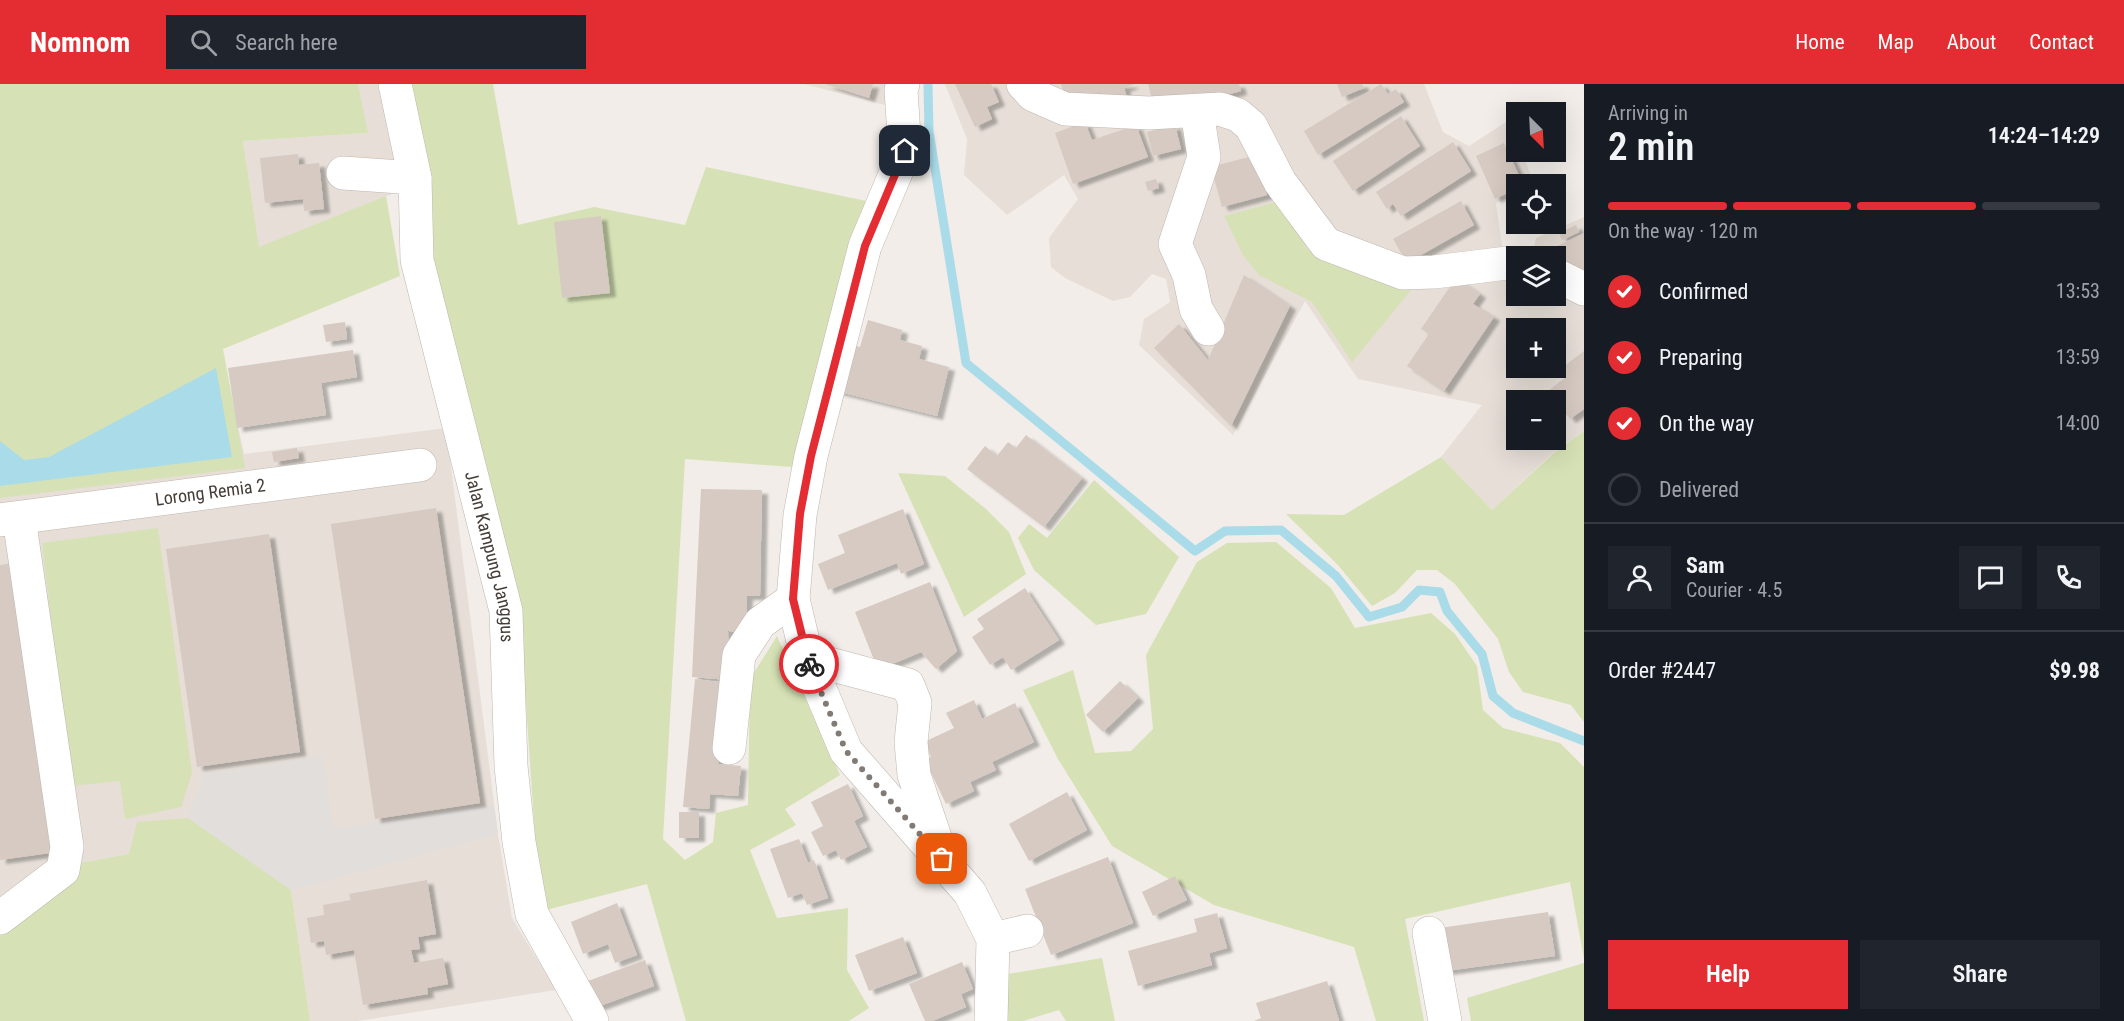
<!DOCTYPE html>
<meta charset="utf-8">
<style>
:root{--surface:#171b24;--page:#20242c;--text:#f1f3f6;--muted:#9ea1a6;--line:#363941;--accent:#e42d33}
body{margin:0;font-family:"Roboto Condensed",sans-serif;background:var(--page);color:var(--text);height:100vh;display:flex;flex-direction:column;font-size:22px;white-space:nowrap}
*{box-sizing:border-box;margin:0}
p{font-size:20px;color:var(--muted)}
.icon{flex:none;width:33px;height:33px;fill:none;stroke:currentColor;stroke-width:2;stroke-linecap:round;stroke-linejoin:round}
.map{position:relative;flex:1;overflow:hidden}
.drawer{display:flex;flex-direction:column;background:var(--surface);width:540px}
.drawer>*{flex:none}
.needle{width:39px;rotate:156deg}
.buttons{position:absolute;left:1506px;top:18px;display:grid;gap:12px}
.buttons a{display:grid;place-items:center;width:60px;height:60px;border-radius:0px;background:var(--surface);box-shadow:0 6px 24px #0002;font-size:30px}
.pin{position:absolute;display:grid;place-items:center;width:51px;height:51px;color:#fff;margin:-26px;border-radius:12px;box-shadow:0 3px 9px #0006}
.courier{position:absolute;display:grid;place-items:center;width:60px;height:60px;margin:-30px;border:4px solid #e42d33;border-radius:50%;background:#fff;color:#222;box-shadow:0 2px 8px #0007}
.head em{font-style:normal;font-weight:600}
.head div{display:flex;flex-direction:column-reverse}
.head{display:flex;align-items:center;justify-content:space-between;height:102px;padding:0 24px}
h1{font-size:39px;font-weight:600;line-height:45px}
.bar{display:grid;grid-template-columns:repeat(4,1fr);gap:9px 6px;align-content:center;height:72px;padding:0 24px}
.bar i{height:8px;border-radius:4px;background:var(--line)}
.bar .current{background:var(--accent)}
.bar p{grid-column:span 4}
.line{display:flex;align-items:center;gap:15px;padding:0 24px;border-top:2px solid var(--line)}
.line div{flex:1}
.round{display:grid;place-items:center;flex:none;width:63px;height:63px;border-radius:0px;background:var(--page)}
ol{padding:0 24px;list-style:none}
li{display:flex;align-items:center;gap:18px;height:66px}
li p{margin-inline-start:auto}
li .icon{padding:6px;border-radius:50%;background:var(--accent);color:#fff;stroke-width:4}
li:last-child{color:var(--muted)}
li i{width:33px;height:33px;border:3px solid var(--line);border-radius:50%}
.button{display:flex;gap:12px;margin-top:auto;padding:12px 24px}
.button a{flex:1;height:69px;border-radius:0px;background:var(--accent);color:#fff;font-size:24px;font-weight:600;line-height:69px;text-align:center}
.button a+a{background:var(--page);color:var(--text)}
header{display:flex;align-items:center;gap:36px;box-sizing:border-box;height:84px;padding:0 30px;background:var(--accent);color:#fff}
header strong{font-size:28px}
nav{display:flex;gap:33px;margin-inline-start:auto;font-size:21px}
.search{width:420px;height:54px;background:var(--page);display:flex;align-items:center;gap:15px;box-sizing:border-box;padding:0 21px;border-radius:0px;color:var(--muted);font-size:22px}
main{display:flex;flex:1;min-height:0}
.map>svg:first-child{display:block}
</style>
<header>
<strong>Nomnom</strong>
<div class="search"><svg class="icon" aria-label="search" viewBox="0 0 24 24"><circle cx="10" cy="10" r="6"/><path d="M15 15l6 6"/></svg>Search here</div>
<nav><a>Home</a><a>Map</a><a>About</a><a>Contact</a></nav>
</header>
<main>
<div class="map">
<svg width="1584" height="937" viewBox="0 0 1584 937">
<defs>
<filter id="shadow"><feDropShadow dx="6" dy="4" stdDeviation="1.5" flood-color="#0004"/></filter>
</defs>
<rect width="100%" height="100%" fill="#f2ede8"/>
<g fill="#e6ded7" fill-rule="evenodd">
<path d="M358,0H412L431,94L259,164L243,57L367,49Z"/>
<path d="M804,0H908L885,21Z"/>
<path d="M945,0H1424L1443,48L1469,62L1509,36L1516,54V68H1522L1534,100H1516V110L1496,119L1503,169L1516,172V212H1556V172H1532L1536,154L1584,133V347L1554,368L1492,426L1441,373L1482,321L1358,295L1305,217L1233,351L1139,261L1144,235L1170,218L1166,195L1152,190L1130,213L1113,217L1065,194L1051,183L1049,154L1078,115L1064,91L1007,131L964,91L967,55ZM1516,244H1556V284H1516ZM1516,316H1556V356H1516Z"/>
<path d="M222,266L244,370L446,344L498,750L512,834L556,906L358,937H310L291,806L130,770L80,779L0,848V310Z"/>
</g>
<g fill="#d6e2b5">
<path d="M0,0H358L368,49L243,57L259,163L386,112L400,192L223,265L245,384L0,414Z"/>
<path d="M412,0H493L518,141L594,123L685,141L706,83L871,118L792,383L685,375L663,755L685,776L713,758L716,729L748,721L750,595L777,552L840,691L785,725L796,741L750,766L777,834L848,824L847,886L869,924L849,937H686L647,800L546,826L537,782L520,531L431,179Z"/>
<path d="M1280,117L1307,165L1412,205L1352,278L1312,218L1259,191L1243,171L1224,132Z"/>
<path d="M1584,347V638L1571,621L1523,608L1509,588L1498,555L1455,500L1437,486H1417L1395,509L1372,522L1337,480L1286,430L1344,431L1441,373L1492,426L1555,368Z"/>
<path d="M898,389L945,392L986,425L1009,448L1026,490L964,533Z"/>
<path d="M1094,396L1179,473L1146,530L1096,541L1034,486L1018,454L1029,440L1047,454Z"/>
<path d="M158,444L192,689L181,723L125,735L120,697L71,702L42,459Z"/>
<path d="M1276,458L1331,504L1355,544L1431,529L1455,550L1477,582L1483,626L1503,644L1560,659L1584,683V875L1570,798L1405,835L1424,937H1376L1354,863L1214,821L1112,762L1058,675L1023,606L1073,586L1095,669L1131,667L1153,645L1146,571L1197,478L1227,459Z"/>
<path d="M188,734L291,806L310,937H0V848L80,779L129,770L137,738Z"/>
<path d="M1102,874L1115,937H1066L1059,926L1023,937H1005L1008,890Z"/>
<path d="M1584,879V937H1471L1467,914Z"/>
</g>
<path fill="#e1dedc" d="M323,672L333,745L494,721L498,750L291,806L188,734L205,690Z"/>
<path fill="#aadbe9" d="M216,284L232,373L0,402V357L24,376L49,373Z"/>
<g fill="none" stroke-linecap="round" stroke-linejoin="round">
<path stroke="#aadbe9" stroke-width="9" d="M928,0L929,47L966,279L1195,467L1225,447L1281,446L1336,492L1369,533L1402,523L1419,506L1440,508L1447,527L1482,570L1493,612L1513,629L1584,657"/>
</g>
<g fill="#d6cac2" filter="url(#shadow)">
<path d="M825,0H873L869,14Z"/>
<path d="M955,0H991L999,18L987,23L992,35L975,43Z"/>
<path d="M1061,0H1134L1124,4L1127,13L1106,21L1101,9L1069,22Z"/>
<path d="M1148,0H1239L1241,7L1200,18L1154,24Z"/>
<path d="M1337,0H1362L1364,4L1342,13Z"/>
<path d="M1381,0L1388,10L1396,5L1404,18L1318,71L1304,47Z"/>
<path d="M1401,32L1420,62L1353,107L1333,77Z"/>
<path d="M1085,38L1092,56L1136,41L1148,73L1073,100L1055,49Z"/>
<path d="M1175,41L1181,65L1153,72L1147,48Z"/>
<path d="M1453,58L1471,87L1401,132L1393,120L1387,125L1376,108Z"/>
<path d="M1504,59L1523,100H1516V105L1495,115L1476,72Z"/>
<path d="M298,70L299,81L319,79L324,125L304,127L303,115L265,119L260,74Z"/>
<path d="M1256,71L1267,111L1222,123L1211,83Z"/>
<path d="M1156,95L1159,104L1148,107L1145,98Z"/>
<path d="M1461,117L1474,141L1407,179L1393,155Z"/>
<path d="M601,132L610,209L562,214L554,138Z"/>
<path d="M1576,141L1579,148L1562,156L1559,149Z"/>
<path d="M1584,149V186L1576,190L1571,179L1558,186L1556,172H1552L1549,166Z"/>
<path d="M1244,191L1290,222L1231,342L1154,264L1179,240L1208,276Z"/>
<path d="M1456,194L1480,210L1473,220L1494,233L1444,307L1407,282L1429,250L1421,245Z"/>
<path d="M868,236L902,246L900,256L922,262L919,275L949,283L937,332L836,307L849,260L860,263Z"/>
<path d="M345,238L347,255L326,258L323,241Z"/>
<path d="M353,266L357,293L321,299L326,331L237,344L228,284Z"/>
<path d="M1584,267V325L1570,335L1548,307L1566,293L1559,286Z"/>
<path d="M1026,351L1082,394L1044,443L967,385L985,362L997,372L1008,358L1016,364Z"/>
<path d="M297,364L299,374L274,378L272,368Z"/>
<path d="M701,405L762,406L760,512H747L746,548L728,547L729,596L692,593Z"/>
<path d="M436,424L480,719L375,735L331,440Z"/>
<path d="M903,425L924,480L901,490L897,479L828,506L818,480L845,469L838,451Z"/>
<path d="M269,450L300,668L197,683L166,465Z"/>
<path d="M15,479L57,768L0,776V481Z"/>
<path d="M930,498L957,567L936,585L921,568L878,586L855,528Z"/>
<path d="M1025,504L1059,556L1011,586L1003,573L990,581L972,553L984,545L977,535Z"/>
<path d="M695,595L726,599L718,680L741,682L738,712L710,710L709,725L683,723Z"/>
<path d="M1120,597L1138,614L1103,648L1086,631Z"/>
<path d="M974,616L982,635L1015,619L1034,658L992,678L996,686L970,698L974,707L946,720L925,676L931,673L924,658L954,644L946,629Z"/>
<path d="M848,700L863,732L854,737L867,763L841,776L836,766L823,772L811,748L823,742L811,718Z"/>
<path d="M1067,708L1087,746L1029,777L1009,740Z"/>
<rect x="679" y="728" width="20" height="26"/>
<path d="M799,755L808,779L814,776L828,814L807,821L802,809L788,814L770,765Z"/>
<path d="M1108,773L1133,839L1051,871L1025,805Z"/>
<path d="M1175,792L1187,816L1153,832L1142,808Z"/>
<path d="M427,796L436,850L418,853L420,865L411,866L414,879L443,874L448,900L427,904L428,910L363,921L354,866L326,871L324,857L311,859L307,834L324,831L323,821L351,816L349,810Z"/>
<path d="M617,819L637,871L615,879L608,860L583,870L571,838Z"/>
<path d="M1548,828L1555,872L1446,887L1440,844Z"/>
<path d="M1217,829L1227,864L1209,869L1212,881L1138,902L1128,867L1197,848L1194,835Z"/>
<path d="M903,853L917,889L869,907L855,871Z"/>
<path d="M645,876L654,902L597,923L588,897Z"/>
<path d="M962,878L973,905L961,910L966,923L932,937H925L909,900Z"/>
<path d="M1327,897L1339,937H1254L1261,934L1256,919Z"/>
</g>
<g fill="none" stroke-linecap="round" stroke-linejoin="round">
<g stroke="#c0b6af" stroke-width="34">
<g id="minor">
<path id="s1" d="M395,0L415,94L417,176L506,527L511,682L519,758L532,830L592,937"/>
<path d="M903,0L901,6L905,67L865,162L811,372L800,431L793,515L807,574L846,667L970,809L993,855L991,937"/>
<path d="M1023,0L1033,11L1065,25L1149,29L1220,25L1238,31L1251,42L1280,98L1326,160L1403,189L1434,188L1507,179L1516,181"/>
<path d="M1197,27L1204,73L1175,160L1189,191L1196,225L1208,245"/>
<path d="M343,89L415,94"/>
<path d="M1556,191L1584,205"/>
<path id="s2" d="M0,436L420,381"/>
<path d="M807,574L908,601L915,619L911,658L914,691L939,765"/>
<path d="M729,664L739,571L760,539L793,515"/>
<path d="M0,834L63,786L67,763L19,434"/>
<path d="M1429,849L1445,937"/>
<path d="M993,855L1027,847"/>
</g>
</g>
<use href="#minor" stroke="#fff" stroke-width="33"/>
</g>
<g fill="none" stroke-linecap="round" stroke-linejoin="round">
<path stroke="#827b75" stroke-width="6" stroke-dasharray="0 10.8" d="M809,580L846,667L942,775"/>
<path stroke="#e42d33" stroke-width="8" d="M809,580L793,515L800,430L811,372L865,162L905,67"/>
</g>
<g text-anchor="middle" stroke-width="4.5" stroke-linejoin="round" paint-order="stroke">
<g font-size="18" fill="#453d37" stroke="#fff">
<text dy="6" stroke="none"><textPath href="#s2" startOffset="212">Lorong Remia 2</textPath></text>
<text dy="6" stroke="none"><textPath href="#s1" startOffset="484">Jalan Kampung Janggus</textPath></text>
</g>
</g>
</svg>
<div class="buttons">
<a><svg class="needle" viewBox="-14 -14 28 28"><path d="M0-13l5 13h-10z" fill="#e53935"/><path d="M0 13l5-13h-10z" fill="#9ea1a6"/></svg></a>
<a><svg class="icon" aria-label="locate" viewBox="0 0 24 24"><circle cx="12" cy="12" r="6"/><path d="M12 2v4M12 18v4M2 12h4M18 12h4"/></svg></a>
<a><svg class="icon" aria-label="layers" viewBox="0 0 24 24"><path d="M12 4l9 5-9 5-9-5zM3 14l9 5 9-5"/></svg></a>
<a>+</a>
<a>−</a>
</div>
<div class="pin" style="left:942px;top:775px;background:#ea580c"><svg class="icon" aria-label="bag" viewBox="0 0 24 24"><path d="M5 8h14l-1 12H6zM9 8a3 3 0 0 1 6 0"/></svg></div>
<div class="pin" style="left:905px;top:67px;background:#1f2937"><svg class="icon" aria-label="home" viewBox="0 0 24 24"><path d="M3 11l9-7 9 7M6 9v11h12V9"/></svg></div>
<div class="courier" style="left:809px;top:580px"><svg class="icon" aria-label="bike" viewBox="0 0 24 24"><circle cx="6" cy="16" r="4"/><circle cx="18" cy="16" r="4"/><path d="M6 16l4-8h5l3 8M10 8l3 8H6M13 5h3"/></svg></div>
</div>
<section class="drawer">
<div class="head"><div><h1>2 min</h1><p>Arriving in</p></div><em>14:24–14:29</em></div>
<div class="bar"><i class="current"></i><i class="current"></i><i class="current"></i><i></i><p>On the way · 120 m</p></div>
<ol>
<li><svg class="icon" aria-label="check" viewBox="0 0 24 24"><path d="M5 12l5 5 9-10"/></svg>Confirmed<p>13:53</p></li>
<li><svg class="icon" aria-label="check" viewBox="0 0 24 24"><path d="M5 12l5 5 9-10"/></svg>Preparing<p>13:59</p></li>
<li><svg class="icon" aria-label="check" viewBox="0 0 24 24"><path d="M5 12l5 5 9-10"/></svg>On the way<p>14:00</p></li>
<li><i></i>Delivered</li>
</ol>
<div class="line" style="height:108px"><a class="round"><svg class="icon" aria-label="person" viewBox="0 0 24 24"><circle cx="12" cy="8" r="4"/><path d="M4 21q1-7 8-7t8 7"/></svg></a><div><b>Sam</b><p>Courier · 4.5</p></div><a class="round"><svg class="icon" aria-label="chat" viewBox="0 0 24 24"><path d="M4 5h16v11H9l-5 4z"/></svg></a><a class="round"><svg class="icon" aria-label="phone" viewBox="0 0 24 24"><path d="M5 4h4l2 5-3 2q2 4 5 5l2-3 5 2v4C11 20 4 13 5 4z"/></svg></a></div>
<div class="line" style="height:78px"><div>Order #2447</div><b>$9.98</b></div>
<div class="button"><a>Help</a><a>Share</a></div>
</section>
</main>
